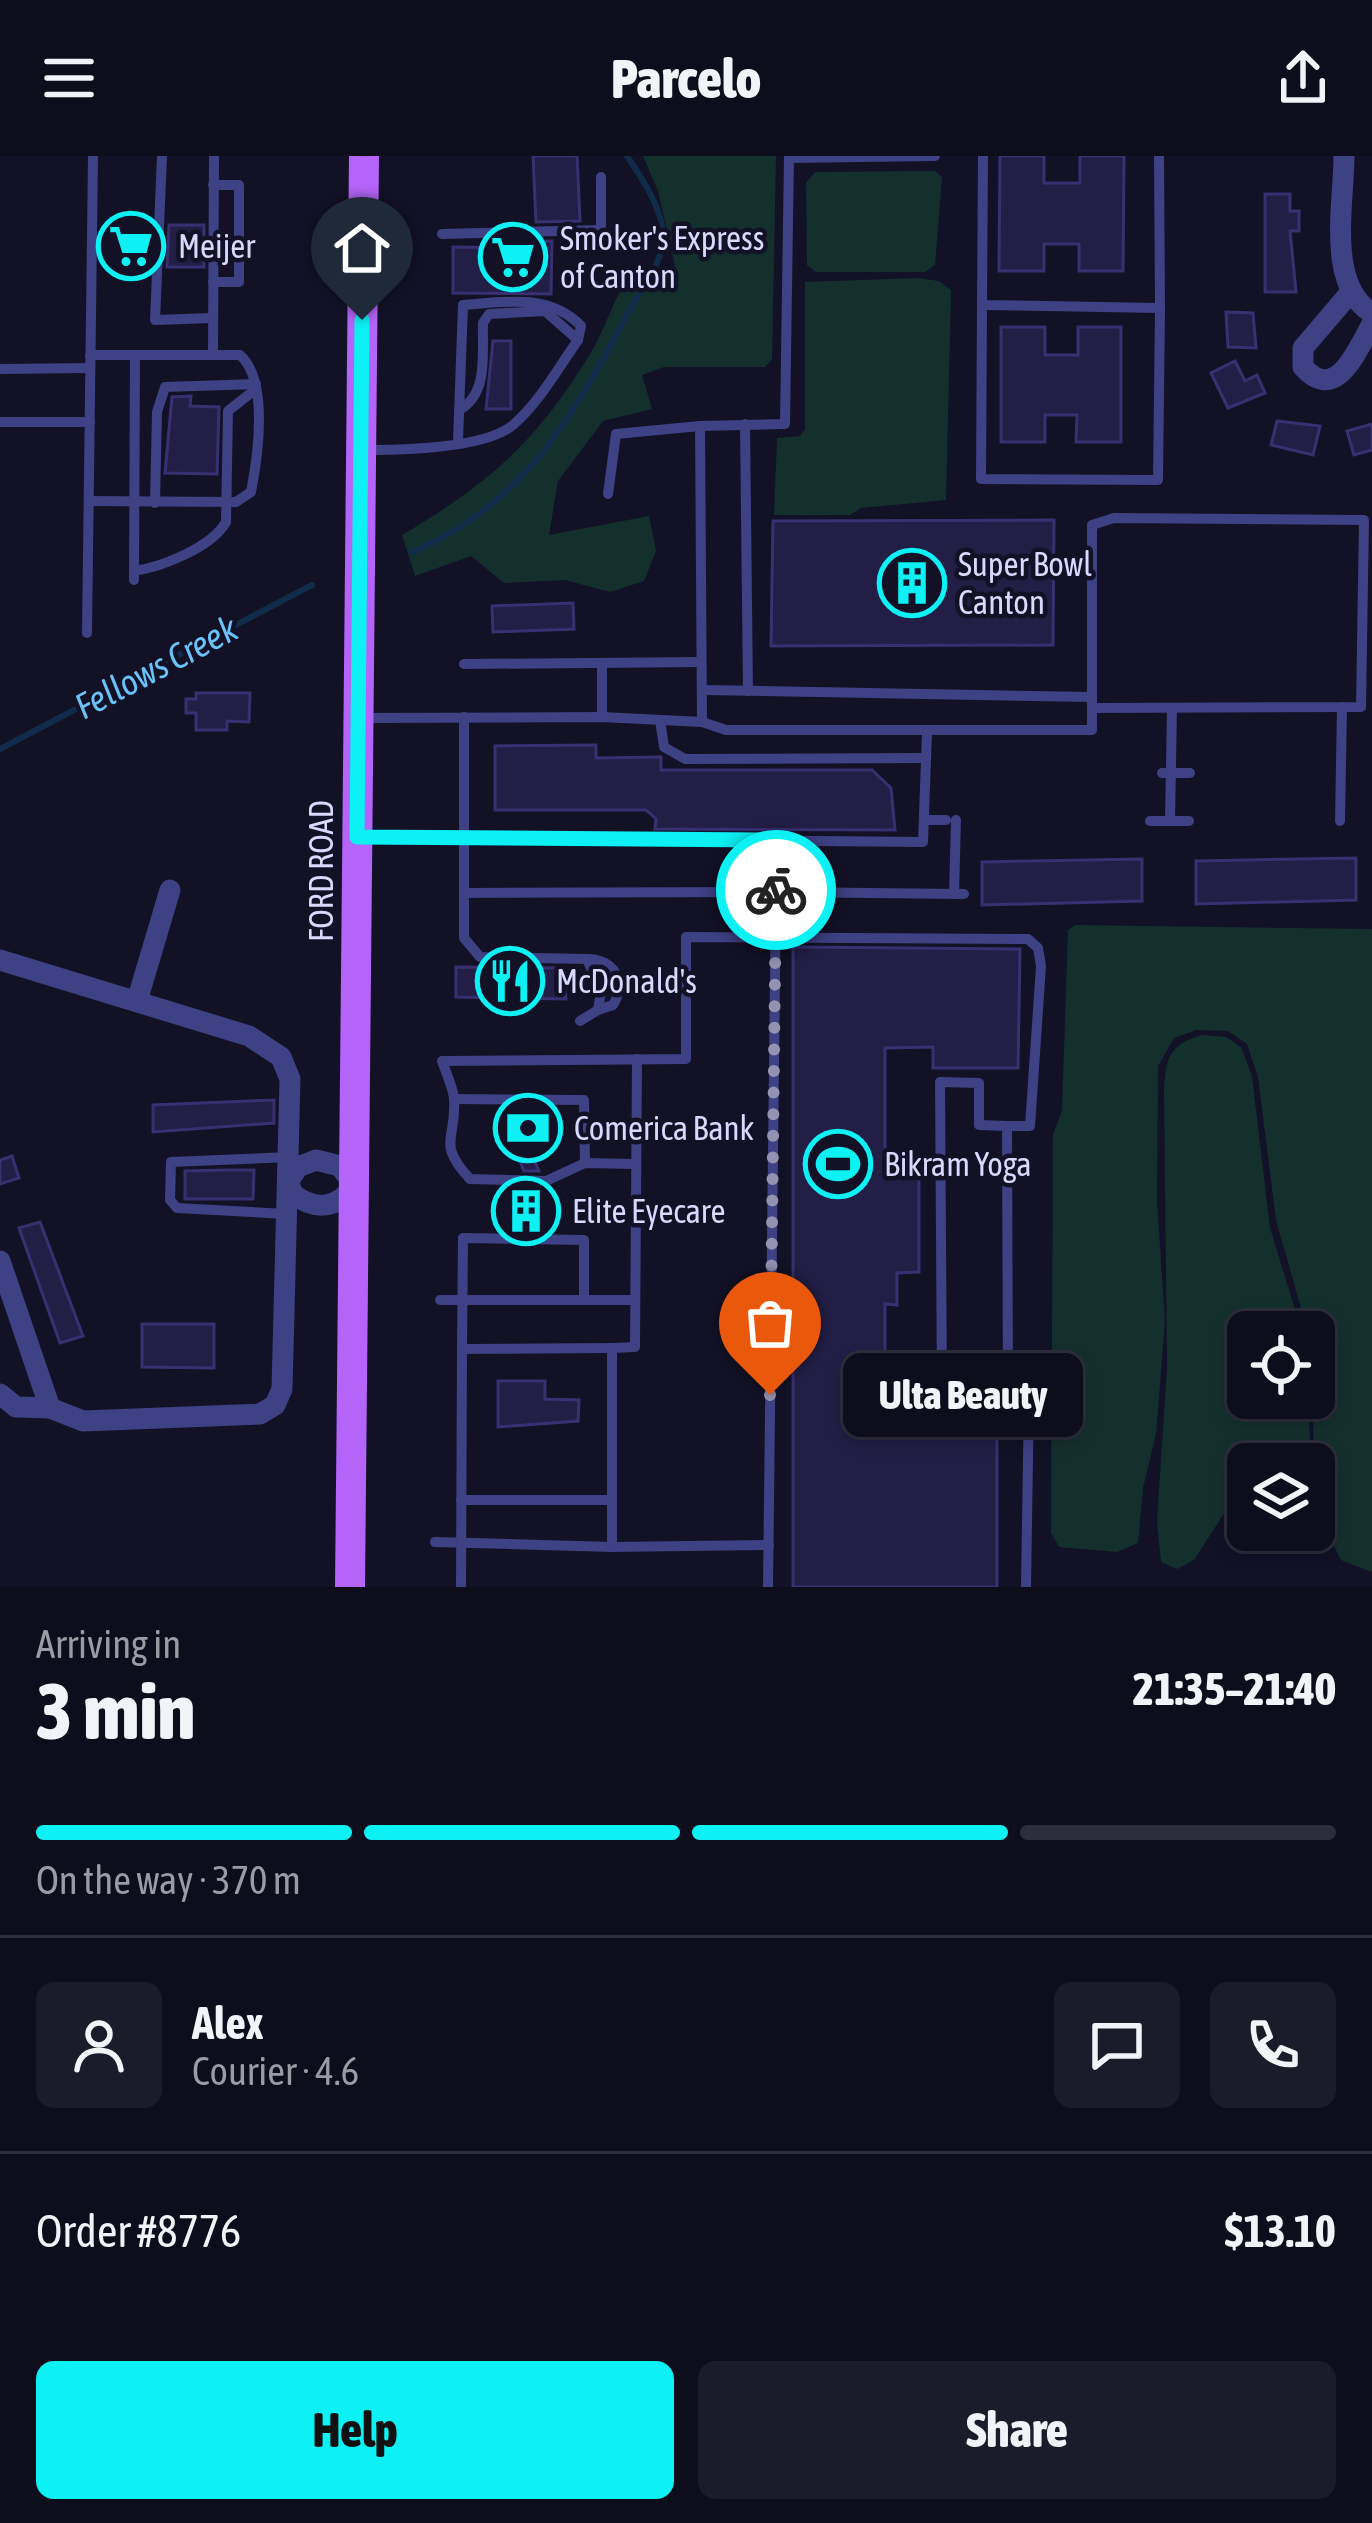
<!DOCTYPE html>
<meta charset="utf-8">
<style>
:root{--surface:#0e0d1c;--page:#1c1b29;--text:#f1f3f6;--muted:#9b9ca3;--line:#2e2d3b;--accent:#0df0f4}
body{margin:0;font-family:"Asap Condensed",sans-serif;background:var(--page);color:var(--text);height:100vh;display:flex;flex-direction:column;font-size:45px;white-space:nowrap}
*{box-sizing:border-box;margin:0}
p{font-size:39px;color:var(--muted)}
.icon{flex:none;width:66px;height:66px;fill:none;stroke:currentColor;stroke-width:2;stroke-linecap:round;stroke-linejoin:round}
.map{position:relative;height:1431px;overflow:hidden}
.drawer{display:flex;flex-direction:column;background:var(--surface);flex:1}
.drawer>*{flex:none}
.fabs{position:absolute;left:1227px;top:1155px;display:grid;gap:24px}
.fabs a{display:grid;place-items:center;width:108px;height:108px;border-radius:18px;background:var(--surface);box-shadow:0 6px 18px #0003,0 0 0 3px var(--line);font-size:60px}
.pin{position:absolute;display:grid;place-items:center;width:102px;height:102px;color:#fff;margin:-123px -51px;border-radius:50% 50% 50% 0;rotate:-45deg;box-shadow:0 0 12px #0007}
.pin .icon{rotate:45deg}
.courier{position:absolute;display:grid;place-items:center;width:120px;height:120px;margin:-60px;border:9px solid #0df0f4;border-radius:50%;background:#fff;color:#222;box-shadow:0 3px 15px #0007}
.bubble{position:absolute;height:84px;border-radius:18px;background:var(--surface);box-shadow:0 6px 18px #0003,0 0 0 3px var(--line);font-size:39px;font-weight:800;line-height:84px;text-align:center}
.head em{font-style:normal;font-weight:800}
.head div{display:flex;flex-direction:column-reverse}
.head{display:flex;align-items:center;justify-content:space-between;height:204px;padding:0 36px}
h1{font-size:78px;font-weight:800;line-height:90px}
.bar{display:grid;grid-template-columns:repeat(4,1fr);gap:18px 12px;align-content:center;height:144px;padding:0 36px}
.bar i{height:15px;border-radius:9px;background:var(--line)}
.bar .active{background:var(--accent)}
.bar p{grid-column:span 4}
.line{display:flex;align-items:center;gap:30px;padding:0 36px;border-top:3px solid var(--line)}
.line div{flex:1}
.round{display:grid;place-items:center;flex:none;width:126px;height:126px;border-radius:18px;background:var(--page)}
.action{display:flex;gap:24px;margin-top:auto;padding:24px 36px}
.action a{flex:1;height:138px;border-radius:18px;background:var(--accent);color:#111;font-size:48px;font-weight:800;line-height:138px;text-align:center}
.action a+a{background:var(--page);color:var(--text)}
header{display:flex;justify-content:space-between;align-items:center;height:156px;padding:0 36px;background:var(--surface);font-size:54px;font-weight:800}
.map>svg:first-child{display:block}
</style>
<header><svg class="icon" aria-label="menu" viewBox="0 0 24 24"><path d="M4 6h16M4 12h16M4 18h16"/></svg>Parcelo<svg class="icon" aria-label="share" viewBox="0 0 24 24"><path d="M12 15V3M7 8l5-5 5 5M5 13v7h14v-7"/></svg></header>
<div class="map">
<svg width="1372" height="1431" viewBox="0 0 1372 1431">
<rect width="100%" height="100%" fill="#131126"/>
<g fill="#14302d">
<path d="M643,0H776L772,203L765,211H664L642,219L652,253L603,265L558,325L549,379L649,360L656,395L644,425L610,436L565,424L504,427L471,400L415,420L402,379C490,327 536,286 590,198C603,177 611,151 623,130L675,110L658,35Z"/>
<path d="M935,15L942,21L935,109L925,116H816L807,109L806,27L815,16Z"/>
<path d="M918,122L939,125L951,134L946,344L861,352L850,359H774L777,282L800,280L805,273V126Z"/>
<path d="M1075,769L1372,773V1416L1341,1404C1305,1338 1314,1247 1314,1176H1308L1276,1064L1258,921L1247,888L1228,875L1196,874L1174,882L1158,910L1157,1046L1165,1165L1156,1278L1143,1332L1138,1387L1117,1396L1059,1391L1051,1377L1053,978L1062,955L1068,774Z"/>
<path d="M1202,879L1226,881L1241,891L1252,920L1270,1072L1302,1176H1248V1242H1308L1311,1308H1248V1347L1234,1342L1194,1404L1177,1413L1161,1406L1157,1365L1167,1211L1164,935C1166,902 1168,889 1202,879Z"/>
<path d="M1261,1374H1310L1308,1385L1282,1392Z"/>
</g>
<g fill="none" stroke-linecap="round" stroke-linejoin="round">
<g stroke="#112b4a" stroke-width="6">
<path d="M413,396C527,346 572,261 628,157C638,138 658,113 662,92C669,61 643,24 627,0"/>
<path d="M0,593L312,429"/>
</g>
</g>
<g fill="#221e46" stroke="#383171" stroke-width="3">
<path d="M533,0H577L580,65L536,66Z"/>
<path d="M1000,0H1044V27H1080V0H1124L1123,115H1079V88H1044V115H999Z"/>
<path d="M1265,38H1290V55H1299V75H1290L1296,136H1265Z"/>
<path d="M114,64H147L146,117H113Z"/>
<path d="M169,69H204V111H167Z"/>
<path d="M536,85H552L551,138L453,137V91L537,92Z"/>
<path d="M1226,156L1253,157L1256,192L1228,191Z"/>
<path d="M1001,171H1045V199H1078V171H1121V286H1076L1077,259H1045V286H1001Z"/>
<path d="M493,185H511V253H486Z"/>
<path d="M1235,205L1245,225L1257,219L1265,237L1228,252L1211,217Z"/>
<path d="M191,240L190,250L219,251L217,318L165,317L172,241Z"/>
<path d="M1277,265L1320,270L1313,299L1271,289Z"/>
<path d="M1372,268V294L1354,299L1347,275Z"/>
<path d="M1054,364L1053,489L771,490L773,365Z"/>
<path d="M573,447L574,473L493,476L492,450Z"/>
<path d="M196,537H250L249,566L227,565V574H196V557H186V543H196Z"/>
<path d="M596,589V602L661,601V614H872L891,632L895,674L655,673L656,663L646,654H495V590Z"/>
<path d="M1356,702V744L1196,748V705Z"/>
<path d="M1142,703V745L982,749V706Z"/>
<path d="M793,791L1020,793L1018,912H933V891L885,892V1006H919V1116L897,1117V1149L885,1148V1203H896V1256H997V1431H793Z"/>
<path d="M456,811L563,812L566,843L456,841Z"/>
<path d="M274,944V967L153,976V949Z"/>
<path d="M498,957H557V987H527L539,1015H524L512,987L498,986Z"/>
<path d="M12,1000L19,1022L0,1028V1004Z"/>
<path d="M227,1014H254L253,1043H185V1015Z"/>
<path d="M533,1034L548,1036V1069L504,1068V1042H536Z"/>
<path d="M40,1066L83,1180L60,1187L19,1072Z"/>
<path d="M142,1168H214V1212L142,1211Z"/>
<path d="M498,1225H545V1243L579,1244L578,1265L498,1271Z"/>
</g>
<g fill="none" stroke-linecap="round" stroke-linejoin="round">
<g stroke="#3e4183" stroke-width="10">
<path d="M162,0L155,164L213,162"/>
<path d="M983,0L982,149L1160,152L1159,0"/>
<path d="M789,2L935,0"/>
<path d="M213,29H239V126H213"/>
<path d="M442,78L601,74V21"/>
<path d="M982,149L981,323L1158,324L1160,152"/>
<path d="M213,199L214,0"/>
<path d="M0,213L90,212"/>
<path d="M459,254C489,238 482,197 483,167L489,158L545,155L578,184"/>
<path d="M0,266H90"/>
<path d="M745,268L748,535"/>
<path d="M364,294C401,294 484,293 513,269C539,247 559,211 578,184L581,170C550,137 504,146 463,149L458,285"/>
<path d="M608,338L616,278L700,270"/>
<path d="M89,345L236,346L251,336C258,300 269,225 240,199H90"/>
<path d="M155,347L157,256L165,231L256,228"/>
<path d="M134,415C162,411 212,391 226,366L228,255L256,233"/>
<path d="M134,424L135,199"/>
<path d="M87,477L93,0"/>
<path d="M464,508L701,506"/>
<path d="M702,534L1092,541"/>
<path d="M464,561V782L480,801L587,803L601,836L598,854L580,865"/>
<path d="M602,561V508"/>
<path d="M361,562L602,561L702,566L726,574H1092V369L1114,362L1364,364L1361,551L1092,552"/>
<path d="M660,564L664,591L685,603L926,602"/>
<path d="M702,566L700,270L785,268L789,0"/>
<path d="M1162,617H1190"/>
<path d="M924,664H946"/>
<path d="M1150,665H1189"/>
<path d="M1170,665L1172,552"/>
<path d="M1340,665L1342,551"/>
<path d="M361,681L923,686L927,577"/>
<path d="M464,737L776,736L777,684"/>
<path d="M954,738L956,664"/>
<path d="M587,803C614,803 627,825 613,849L598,854"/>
<path d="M454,943L584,944L585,1007"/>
<path d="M636,1008L585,1007L546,1025L470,1023C436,987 457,983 454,943C453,931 446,917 442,905L686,903V781L1028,783L1038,792L1041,810L1030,970H1007"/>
<path d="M286,1058L177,1052L170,1044L171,1006L289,1001"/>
<path d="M440,1144H634"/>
<path d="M462,1193L463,1082L584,1084V1144"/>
<path d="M1008,1239L1007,970L979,969V927L940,926L942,1237L1029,1239L1026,1431"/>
<path d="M461,1344H611"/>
<path d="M435,1386L612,1391V1192L635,1191L637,903"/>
<path d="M612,1391L769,1389"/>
<path d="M461,1431L462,1193L612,1192"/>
<path d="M768,1431L776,736L964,738"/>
</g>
<g stroke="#3e4183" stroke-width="21">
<path d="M1344,0C1344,47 1326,129 1372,157"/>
<path d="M1350,137L1303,192V211C1336,248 1356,196 1372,168"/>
<path d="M0,804L249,880L281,901L290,923L282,1233L275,1249L260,1258L83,1265L50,1252"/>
<path d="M137,845L170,734"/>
<path d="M316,1004L340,1010L354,1029C338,1053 315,1055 293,1038L288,1026L298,1011Z"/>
<path d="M0,1105L50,1252L16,1251L0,1238"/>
</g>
<path stroke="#b464f8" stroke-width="30" d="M350,1431L364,0"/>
</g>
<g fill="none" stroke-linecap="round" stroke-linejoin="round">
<path stroke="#9492b2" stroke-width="12" stroke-dasharray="0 21.6" d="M770,1239L776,734"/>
<path stroke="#0df0f4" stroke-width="15" d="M362,164L357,681L777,684L776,734"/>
</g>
<defs>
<g id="supermarket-ring" transform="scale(3.45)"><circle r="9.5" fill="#131126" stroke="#0df0f4" stroke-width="1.5"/><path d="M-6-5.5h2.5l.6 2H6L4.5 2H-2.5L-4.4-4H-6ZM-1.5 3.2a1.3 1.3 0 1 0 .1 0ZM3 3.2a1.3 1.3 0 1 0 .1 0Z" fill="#0df0f4"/></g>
<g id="building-ring" transform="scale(3.45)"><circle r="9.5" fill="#131126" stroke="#0df0f4" stroke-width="1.5"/><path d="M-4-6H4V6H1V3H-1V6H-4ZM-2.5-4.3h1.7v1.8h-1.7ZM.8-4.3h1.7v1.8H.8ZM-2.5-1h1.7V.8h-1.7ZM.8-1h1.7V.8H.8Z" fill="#0df0f4"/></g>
<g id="restaurant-ring" transform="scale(3.45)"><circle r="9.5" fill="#131126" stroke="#0df0f4" stroke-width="1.5"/><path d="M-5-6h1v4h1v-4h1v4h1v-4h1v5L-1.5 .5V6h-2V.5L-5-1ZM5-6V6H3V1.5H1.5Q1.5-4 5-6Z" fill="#0df0f4"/></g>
<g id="bank-ring" transform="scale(3.45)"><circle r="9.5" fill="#131126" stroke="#0df0f4" stroke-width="1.5"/><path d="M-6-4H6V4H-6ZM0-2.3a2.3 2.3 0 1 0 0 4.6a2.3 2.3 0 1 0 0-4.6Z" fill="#0df0f4"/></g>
<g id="stadium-ring" transform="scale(3.45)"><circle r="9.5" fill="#131126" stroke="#0df0f4" stroke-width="1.5"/><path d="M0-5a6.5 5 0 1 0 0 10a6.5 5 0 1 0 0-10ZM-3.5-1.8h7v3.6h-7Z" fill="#0df0f4"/></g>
</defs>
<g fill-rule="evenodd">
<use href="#supermarket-ring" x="131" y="90"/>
<use href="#supermarket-ring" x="513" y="101"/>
<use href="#building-ring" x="912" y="427"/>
<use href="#restaurant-ring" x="510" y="825"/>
<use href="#bank-ring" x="528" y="972"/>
<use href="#stadium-ring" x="838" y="1008"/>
<use href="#building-ring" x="526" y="1055"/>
</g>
<g text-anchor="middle" stroke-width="9" stroke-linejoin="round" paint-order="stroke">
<g font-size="33" fill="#d9d8fd" stroke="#131126" text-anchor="start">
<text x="560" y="94">Smoker's Express<tspan x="560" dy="38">of Canton</tspan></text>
<text x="178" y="102">Meijer</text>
<text x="958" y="420">Super Bowl<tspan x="958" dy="38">Canton</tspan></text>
<text x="556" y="837">McDonald's</text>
<text x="574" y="984">Comerica Bank</text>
<text x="884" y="1020">Bikram Yoga</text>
<text x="572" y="1067">Elite Eyecare</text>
</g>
<g font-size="33" fill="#d9d8fd" stroke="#131126">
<text transform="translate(321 715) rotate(-90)" y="12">FORD ROAD</text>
</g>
<g font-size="36" font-style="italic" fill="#6bc2f8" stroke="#131126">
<text transform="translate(156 511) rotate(-28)" y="13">Fellows Creek</text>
</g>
</g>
</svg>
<div class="fabs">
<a><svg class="icon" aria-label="locate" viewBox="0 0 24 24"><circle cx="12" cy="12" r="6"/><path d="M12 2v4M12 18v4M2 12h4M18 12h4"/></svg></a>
<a><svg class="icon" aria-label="layers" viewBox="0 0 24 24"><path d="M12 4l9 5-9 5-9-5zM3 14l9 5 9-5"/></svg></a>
</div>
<div class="pin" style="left:770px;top:1239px;background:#ea580c"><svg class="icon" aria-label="bag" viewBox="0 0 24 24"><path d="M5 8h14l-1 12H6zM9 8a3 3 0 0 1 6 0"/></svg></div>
<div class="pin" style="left:362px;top:164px;background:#1f2937"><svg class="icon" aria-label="home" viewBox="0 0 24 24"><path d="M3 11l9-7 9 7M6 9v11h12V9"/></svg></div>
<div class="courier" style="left:776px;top:734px"><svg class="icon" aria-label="bike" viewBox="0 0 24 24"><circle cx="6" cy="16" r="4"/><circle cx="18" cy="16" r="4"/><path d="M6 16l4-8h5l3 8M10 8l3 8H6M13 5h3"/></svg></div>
<div class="bubble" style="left:843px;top:1197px;width:240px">Ulta Beauty</div>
</div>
<section class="drawer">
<div class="head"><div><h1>3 min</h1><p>Arriving in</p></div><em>21:35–21:40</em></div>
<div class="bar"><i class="active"></i><i class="active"></i><i class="active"></i><i></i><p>On the way · 370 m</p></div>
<div class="line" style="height:216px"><a class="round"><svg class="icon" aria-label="person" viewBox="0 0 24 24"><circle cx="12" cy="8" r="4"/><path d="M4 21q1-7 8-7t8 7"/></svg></a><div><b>Alex</b><p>Courier · 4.6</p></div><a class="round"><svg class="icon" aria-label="chat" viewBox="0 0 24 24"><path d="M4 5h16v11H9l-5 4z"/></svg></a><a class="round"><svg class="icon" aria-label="phone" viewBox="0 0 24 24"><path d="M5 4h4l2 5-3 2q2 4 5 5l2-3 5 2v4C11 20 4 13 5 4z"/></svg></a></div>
<div class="line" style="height:156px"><div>Order #8776</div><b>$13.10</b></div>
<div class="action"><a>Help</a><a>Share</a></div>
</section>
